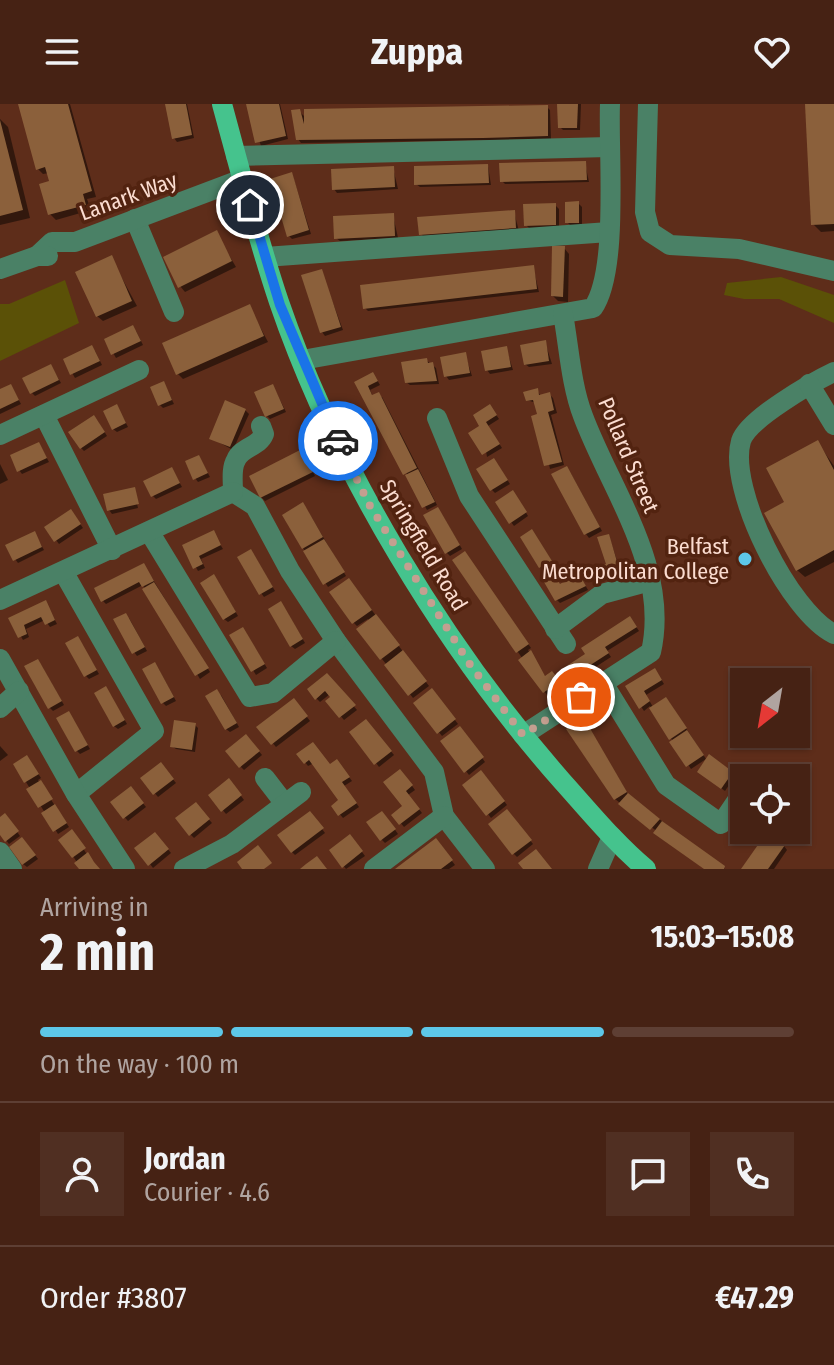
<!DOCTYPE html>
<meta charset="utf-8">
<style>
:root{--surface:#462214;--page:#502f22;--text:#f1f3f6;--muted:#b0a4a0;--line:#5e3f34;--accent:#5dc7e8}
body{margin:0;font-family:"Fira Sans Condensed",sans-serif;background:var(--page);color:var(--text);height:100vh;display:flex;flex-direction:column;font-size:30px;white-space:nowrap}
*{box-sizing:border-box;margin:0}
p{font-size:26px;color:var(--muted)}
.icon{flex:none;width:44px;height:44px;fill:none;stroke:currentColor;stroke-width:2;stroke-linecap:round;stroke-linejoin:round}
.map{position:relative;height:765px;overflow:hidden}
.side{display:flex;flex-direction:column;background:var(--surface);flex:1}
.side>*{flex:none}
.needle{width:52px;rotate:211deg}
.buttons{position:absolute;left:730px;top:564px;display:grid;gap:16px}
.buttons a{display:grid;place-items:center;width:80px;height:80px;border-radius:0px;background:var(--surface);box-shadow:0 2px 6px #0004,0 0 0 2px var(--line);font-size:40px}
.pin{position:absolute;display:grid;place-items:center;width:68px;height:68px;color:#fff;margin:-34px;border:4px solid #fff;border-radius:50%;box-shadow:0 2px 8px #0007}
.courier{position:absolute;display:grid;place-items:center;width:80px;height:80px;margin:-40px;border:6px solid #1a73e8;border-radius:50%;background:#fff;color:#222;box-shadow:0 2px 10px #0007}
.headline em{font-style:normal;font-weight:700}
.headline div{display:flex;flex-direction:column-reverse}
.headline{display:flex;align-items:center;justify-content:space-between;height:136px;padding:0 40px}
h1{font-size:52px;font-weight:700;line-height:60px}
.bar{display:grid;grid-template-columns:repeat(4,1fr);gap:12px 8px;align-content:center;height:96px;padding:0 40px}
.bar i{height:10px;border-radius:6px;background:var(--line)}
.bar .current{background:var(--accent)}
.bar p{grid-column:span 4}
.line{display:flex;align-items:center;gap:20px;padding:0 40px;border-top:2px solid var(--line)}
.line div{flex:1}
.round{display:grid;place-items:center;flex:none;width:84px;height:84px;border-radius:0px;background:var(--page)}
header{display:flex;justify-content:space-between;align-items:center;height:104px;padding:0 40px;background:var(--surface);font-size:36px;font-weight:700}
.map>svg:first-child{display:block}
</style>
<header><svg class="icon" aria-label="menu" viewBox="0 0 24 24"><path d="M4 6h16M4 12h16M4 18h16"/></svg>Zuppa<svg class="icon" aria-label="heart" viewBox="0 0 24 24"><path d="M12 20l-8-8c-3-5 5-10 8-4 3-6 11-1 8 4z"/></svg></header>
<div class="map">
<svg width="834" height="765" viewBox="0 0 834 765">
<rect width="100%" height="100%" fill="#5e2d1a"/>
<g fill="#5b5107">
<path d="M781,173L834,191V219L779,195H744L724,191L727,179Z"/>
<path d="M65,176L79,219L0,257V200H9Z"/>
</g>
<g fill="#0007">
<path d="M20,0H70L96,93L87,95L91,106L56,116L50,110L49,69L43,70L38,65Z"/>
<path d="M167,0H187L194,34L177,38L174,34Z"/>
<path d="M248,0H280L288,35L261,42Z"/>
<path d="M560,0H581L580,26H563L560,23Z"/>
<path d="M807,0H834V127L821,128L813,120Z"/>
<path d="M547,3L550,6L551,35L301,39L298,35L299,7L306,14Z"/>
<path d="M0,15L8,23L30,114L0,121Z"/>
<path d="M585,59L589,78L505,80L502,77Z"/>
<path d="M488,62L491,81L420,83L416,80Z"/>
<path d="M393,64L398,85L337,89L334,85Z"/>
<path d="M292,70L311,130L292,135L289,132Z"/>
<path d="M578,99L582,103V122H571L567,118Z"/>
<path d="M555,101L559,105V123L530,125L526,121Z"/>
<path d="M514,108L519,127L424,133L421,130Z"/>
<path d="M393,111L398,134L340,137L336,134Z"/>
<path d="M216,129L236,163L185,188L180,182Z"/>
<path d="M564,144L569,150L568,198L558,197L553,192Z"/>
<path d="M111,154L137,202L103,217L97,212Z"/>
<path d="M533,163L539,188L368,207L365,204Z"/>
<path d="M321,167L343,226L325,232L322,228Z"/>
<path d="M249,202L268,238L183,275L178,270Z"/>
<path d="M136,227L143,241L116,254L106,236Z"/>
<path d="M545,238L552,260L529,263L525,260Z"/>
<path d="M506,244L513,266L490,270L487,266Z"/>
<path d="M95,247L102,261L75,274L65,256Z"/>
<path d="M465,250L472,272L449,276L446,272Z"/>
<path d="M426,256L436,264L439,280L410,281L406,278Z"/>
<path d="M51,262L61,279L35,292L32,289Z"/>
<path d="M376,274L380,281L370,286L373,293H382L437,401L427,406L356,279Z"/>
<path d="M164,279L174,300L163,304L160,301Z"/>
<path d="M11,282L21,300L0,310V288Z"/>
<path d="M273,282L286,308L270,315L267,312Z"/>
<path d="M537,287L541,292L549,290L553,294L557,309L551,311L564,361L550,365L536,299L527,296Z"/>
<path d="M117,302L128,323L117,328L113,325Z"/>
<path d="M245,306L249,310L233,346L211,334Z"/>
<path d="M493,306L499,315L488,322L502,344L487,353L482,323Z"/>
<path d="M97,316L107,332L84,347L81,344Z"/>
<path d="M817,338L834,362V458L805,473L797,466L787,398Z"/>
<path d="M39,340L49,358L22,370L19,366Z"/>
<path d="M302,348L315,372L265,397L261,393Z"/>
<path d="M199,353L210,373L198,378L195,374Z"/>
<path d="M0,360L8,376L0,380Z"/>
<path d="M497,360L510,380L495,389L492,386Z"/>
<path d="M172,365L182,383L156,395L153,392Z"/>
<path d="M570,368L602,427L589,434L586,430Z"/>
<path d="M134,386L138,404L112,410L109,406Z"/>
<path d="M516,392L528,412L514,422L511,418Z"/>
<path d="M306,404L346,472L328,483L303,444Z"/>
<path d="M441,409L462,445L450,452L447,449Z"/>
<path d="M74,411L83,424L59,440L47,424Z"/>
<path d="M34,429L44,446L18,459L15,455Z"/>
<path d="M213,429L223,445L201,455L205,464L198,467L184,442Z"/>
<path d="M535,431L554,461L544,467L522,433Z"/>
<path d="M609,432L622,472L606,476L602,473L608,462Z"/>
<path d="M254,451L275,487L264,493L261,489Z"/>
<path d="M468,453L531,544L528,546L546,574L555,573L561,581L547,591L518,548Z"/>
<path d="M144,461L210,568L200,575L143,481L106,500L103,497Z"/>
<path d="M578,469L588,486L560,499L557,496L561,482Z"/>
<path d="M217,476L238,512L228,518L224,515Z"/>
<path d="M352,480L429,582L413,594L359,526L370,518L368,515L357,522L354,519Z"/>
<path d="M46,499L57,520L50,523L45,516L26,525L29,533L23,536L11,515Z"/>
<path d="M284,503L305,539L295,545L291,542Z"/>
<path d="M129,514L147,547L137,552L134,548Z"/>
<path d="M633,518L639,527L607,547L611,553L580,573L576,570L571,562Z"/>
<path d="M246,529L267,564L256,571L232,532Z"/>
<path d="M78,534L99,570L89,575L86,572Z"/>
<path d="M41,561L64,601L53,607L50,604Z"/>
<path d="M158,564L176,597L166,602L163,599Z"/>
<path d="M658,570L664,580L646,591L653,603L669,598L706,655L691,665L650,602L644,607L628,583Z"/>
<path d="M327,572L357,606L344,616L328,597L332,593L330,590L320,598L316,594Z"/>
<path d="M106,584L127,620L118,625L114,622Z"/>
<path d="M435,590L458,620L442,632L416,600Z"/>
<path d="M221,591L239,623L230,628L226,625Z"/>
<path d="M297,600L310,617L276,643L259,623Z"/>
<path d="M69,609L90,645L80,650L77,647Z"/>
<path d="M584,616L629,692L725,765H706L615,695Z"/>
<path d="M195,621L198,624L195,648L176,645L172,642Z"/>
<path d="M369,621L394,651L379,663L376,659Z"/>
<path d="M463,628L485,658L469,671L466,667Z"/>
<path d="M250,636L262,651L244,666L241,663Z"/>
<path d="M0,642L8,651L0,657Z"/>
<path d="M299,650L330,662L340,661L352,677L344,682L359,703L343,714L333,702L341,696L314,659L308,662Z"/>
<path d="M30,657L41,674L38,676L69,723L58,730L26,678Z"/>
<path d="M164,664L176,679L158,693L142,674Z"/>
<path d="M732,669L735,672L725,687L703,671Z"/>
<path d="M404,671L415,686L408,691L422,709L404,723L394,711L405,702Z"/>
<path d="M485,672L507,701L491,714L488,710Z"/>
<path d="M232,680L244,696L226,710L210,691Z"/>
<path d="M134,688L146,703L128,717L112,699Z"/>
<path d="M199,704L212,719L194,734L190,730Z"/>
<path d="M510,711L533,740L517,753L514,750Z"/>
<path d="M313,713L325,729L295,751L292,748Z"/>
<path d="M386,713L398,730L385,739L382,736Z"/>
<path d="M8,715L20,732L9,740L0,728V716Z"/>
<path d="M75,731L86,749L99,765H81L73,752Z"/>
<path d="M159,734L171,749L153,764L150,760Z"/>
<path d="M353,736L365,752L346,765L331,747Z"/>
<path d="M26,739L38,755L27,763L23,760Z"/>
<path d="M439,740L455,761L449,765H398Z"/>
<path d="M784,742L787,746L774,765H747Z"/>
</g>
<g fill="#8b603b">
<path d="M18,0H68L92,87L83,90L86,101L48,111L39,80L49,77L45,63L36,66Z"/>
<path d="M165,0H186L192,31L172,35Z"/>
<path d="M246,0H279L286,32L255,39Z"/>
<path d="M557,0H578L577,24H558Z"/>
<path d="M805,0H834V120L811,121Z"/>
<path d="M548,1V32L483,34L296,36L291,6L300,5L304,20V5Z"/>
<path d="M0,16L23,106L0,112Z"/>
<path d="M586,57L587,76L500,78L499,59Z"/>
<path d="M488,60L489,79L414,81V62Z"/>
<path d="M394,62L395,83L332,86L331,65Z"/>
<path d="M292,68L309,126L287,133L270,75Z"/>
<path d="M579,97V119H565V98Z"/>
<path d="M556,99V121L524,122L523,100Z"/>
<path d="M515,106L516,124L419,131L417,113Z"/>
<path d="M394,109L395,132L334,135L333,112Z"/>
<path d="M217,126L232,157L178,184L163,153Z"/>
<path d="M552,142H565L563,193L551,192Z"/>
<path d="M112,151L132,197L96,213L75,168Z"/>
<path d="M534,161L537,185L363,205L360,181Z"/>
<path d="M322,165L341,223L320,229L301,171Z"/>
<path d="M250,200L264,232L176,271L162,239Z"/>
<path d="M133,221L141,237L111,251L104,235Z"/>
<path d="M546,236L549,257L524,261L520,241Z"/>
<path d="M92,241L100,257L70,271L63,255Z"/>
<path d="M507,242L511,263L485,267L481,247Z"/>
<path d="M466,248L470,269L444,273L440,253Z"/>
<path d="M427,254L428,259L433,258L437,277L405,279L401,258Z"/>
<path d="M51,260L59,276L30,290L22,274Z"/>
<path d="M373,268L378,277L368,282L372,291L379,288L417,364L403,371L354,278Z"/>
<path d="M164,277L172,296L158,302L150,283Z"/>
<path d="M11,280L19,296L0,305V285Z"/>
<path d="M273,280L284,305L265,313L254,288Z"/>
<path d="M538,284L539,291L550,288L554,306L548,308L562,358L544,362L531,312L537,310L533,296L526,297L523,288Z"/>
<path d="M225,296L246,305L230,343L209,335Z"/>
<path d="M117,300L126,319L112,326L103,307Z"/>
<path d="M490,300L497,311L486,318L500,340L482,351L468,329L479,322L473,311Z"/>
<path d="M94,311L105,328L80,345L68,328Z"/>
<path d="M818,336L834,366V446L796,467L764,409L784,398L766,364Z"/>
<path d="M39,338L47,354L17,368L10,351Z"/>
<path d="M302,345L313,368L260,394L249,372Z"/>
<path d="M199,351L208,369L193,376L185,357Z"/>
<path d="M494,354L508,376L490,387L476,365Z"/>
<path d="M567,362L600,423L584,431L551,370Z"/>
<path d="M172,363L180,379L151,393L143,377Z"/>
<path d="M418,365L435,398L422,404L405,371Z"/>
<path d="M135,383L139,400L107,407L103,390Z"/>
<path d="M513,386L527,408L509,420L495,398Z"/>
<path d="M303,398L323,433L302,445L282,411Z"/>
<path d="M438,403L460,441L445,450L423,411Z"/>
<path d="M71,405L81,420L54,438L44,423Z"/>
<path d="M532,425L552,457L539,464L520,433Z"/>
<path d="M214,426L221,441L199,452L203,460L193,465L182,441Z"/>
<path d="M35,427L42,443L13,457L5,441Z"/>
<path d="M609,430L620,468L600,474L597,463L606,460L597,433Z"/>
<path d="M324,435L345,468L323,481L303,447Z"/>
<path d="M251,445L273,483L259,491L237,453Z"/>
<path d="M465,447L529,540L516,549L452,456Z"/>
<path d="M144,459L154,477L142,483L139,478L101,498L94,484Z"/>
<path d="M575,463L586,482L555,497L544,478L555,472L560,480L567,476L563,470Z"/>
<path d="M214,470L236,508L223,516L200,479Z"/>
<path d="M349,474L372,506L352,520L329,488Z"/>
<path d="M154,478L209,564L195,572L142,485Z"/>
<path d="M46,496L55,516L45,521L41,513L24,521L27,530L18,534L8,514Z"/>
<path d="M281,497L303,535L290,543L268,505Z"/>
<path d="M126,509L145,543L132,550L113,515Z"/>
<path d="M376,510L400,541L380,556L356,525Z"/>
<path d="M630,512L637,523L605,543L609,549L575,571L568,561L585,550L581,544Z"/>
<path d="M243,523L265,560L251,568L229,531Z"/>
<path d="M78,532L97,566L84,573L65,539Z"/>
<path d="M403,546L427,577L408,592L384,561Z"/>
<path d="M531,546L545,572L552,567L560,577L543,589L518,556Z"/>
<path d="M38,555L62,597L48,605L24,562Z"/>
<path d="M155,558L174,593L161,600L142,565Z"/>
<path d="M655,564L662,576L644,587L650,597L639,605L625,582Z"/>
<path d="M327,569L356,601L339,614L325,597L330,593L325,587L315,596L307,585Z"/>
<path d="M106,582L125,616L113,623L94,589Z"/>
<path d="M432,584L456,615L437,630L413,599Z"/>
<path d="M217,585L237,619L225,626L205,592Z"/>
<path d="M666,593L687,624L669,636L649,604Z"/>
<path d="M294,594L308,612L271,641L256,623Z"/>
<path d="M69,607L88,641L75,648L56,614Z"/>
<path d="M584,614L627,688L614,696L566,625Z"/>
<path d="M366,615L392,647L374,661L349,628Z"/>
<path d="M174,616L196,619L192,646L170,643Z"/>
<path d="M460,622L484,653L464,669L440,637Z"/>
<path d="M687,626L704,651L686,663L669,638Z"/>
<path d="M246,630L260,647L239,664L225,647Z"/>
<path d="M313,638L330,660L337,655L350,673L342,678L357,699L338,712L331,702L338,696L309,656L304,660L296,650Z"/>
<path d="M709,650L733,668L721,685L697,668Z"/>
<path d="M27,651L39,670L24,679L13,660Z"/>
<path d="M161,658L174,675L153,691L140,674Z"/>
<path d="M400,665L413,681L406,687L420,705L399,721L391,711L402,702L383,678Z"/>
<path d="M481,666L505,697L486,712L462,681Z"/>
<path d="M229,674L242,691L221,708L208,691Z"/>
<path d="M41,676L53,695L38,704L26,685Z"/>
<path d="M131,682L144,699L123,715L110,698Z"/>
<path d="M628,689L660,715L650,726L618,700Z"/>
<path d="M196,698L210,715L189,732L175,714Z"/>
<path d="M55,700L67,719L53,728L41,709Z"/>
<path d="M507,705L532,736L512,751L488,720Z"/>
<path d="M310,707L324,724L291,749L277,731Z"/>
<path d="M382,707L396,725L380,737L366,718Z"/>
<path d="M5,709L19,727L5,738L0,731V713Z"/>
<path d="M662,717L725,762L724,765H704L653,729Z"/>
<path d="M72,725L86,744L72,754L58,736Z"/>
<path d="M155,728L169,745L148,762L134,744Z"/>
<path d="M767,728L785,741L768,765H741Z"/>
<path d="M350,730L363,747L342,764L329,746Z"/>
<path d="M22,733L36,751L22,761L9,743Z"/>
<path d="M436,734L453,756L441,765H395Z"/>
<path d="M258,741L272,759L264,765H242L237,758Z"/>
<path d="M536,745L552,765H523L518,759Z"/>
<path d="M88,748L94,758L100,765H79L74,759Z"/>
<path d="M317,752L327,765H300L306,760Z"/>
</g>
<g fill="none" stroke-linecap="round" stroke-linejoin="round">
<g stroke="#4a8166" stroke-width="20">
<path d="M648,0L645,108L650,128L670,141L739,145L834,167"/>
<path d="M236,52L609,43"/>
<path d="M135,115L174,208"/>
<path d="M37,152L52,138H75L242,75"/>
<path d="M265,153L609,128"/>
<path d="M0,165L37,152H48"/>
<path d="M302,256L593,204C619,167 608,49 610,0"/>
<path d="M834,268C813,278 748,315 741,337C727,385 790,509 834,530"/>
<path d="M809,280L834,321"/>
<path d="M44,311L112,446"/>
<path d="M437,314L469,392L566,540"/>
<path d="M0,331L139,266"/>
<path d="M233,388L255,402L290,467L336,537L434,668L444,712L485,765"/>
<path d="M233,388C233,378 231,364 236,356C241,343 259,343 264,330L261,322"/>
<path d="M150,429L250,593L273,589L336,537"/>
<path d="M64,469L154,627L76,690"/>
<path d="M0,496L233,388"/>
<path d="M555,525L602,490L650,477"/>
<path d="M0,555L76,690L125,765"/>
<path d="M603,579L666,681L721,720L742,689"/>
<path d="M0,604L19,587"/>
<path d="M523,631L651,548C670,464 611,387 583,312C571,281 569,243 563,210"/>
<path d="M265,674L285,700"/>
<path d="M0,748L12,765"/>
<path d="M184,765L232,740L301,688"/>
<path d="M374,765L444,712"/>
<path d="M598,765L612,733"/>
</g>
<path stroke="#45c38d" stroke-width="20" d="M222,0C240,66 257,133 279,198C337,367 445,544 562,677C589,707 615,739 646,765"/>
</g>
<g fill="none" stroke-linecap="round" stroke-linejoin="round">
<path stroke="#c49f90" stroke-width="8" stroke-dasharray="0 14.4" d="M338,337L370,402L469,559L523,631L581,593"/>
<path stroke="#1a73e8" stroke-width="10" d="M250,101L280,201L338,337"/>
</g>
<circle fill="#5dc7e8" stroke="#522310" stroke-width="3" cx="745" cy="455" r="8"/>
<g text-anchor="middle" stroke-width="7" stroke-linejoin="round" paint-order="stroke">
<g font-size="22" fill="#fbdcd0" stroke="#522310">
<text transform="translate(128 92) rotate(-20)" y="8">Lanark Way</text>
<text transform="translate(629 351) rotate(67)" y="8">Pollard Street</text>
<text transform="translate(424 441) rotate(59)" y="8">Springfield Road</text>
</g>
<g font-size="22" fill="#fbdcd0" stroke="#522310" text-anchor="end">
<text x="729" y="450">Belfast<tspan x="729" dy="25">Metropolitan College</tspan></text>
</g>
</g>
</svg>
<div class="buttons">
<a><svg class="needle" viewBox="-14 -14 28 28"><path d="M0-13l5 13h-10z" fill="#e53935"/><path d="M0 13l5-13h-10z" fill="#b0a4a0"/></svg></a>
<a><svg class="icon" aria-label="locate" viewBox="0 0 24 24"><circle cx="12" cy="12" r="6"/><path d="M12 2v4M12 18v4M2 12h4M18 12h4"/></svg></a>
</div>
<div class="pin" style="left:581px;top:593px;background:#ea580c"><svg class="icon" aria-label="bag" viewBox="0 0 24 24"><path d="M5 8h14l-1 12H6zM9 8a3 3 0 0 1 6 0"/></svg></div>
<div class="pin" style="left:250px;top:101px;background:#1f2937"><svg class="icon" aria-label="home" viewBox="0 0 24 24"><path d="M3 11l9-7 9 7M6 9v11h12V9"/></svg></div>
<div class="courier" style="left:338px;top:337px"><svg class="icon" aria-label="car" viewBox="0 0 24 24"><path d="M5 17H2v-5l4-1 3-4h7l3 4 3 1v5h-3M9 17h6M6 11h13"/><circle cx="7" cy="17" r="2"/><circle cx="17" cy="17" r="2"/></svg></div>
</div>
<section class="side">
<div class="headline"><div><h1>2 min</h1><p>Arriving in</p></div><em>15:03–15:08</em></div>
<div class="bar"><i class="current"></i><i class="current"></i><i class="current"></i><i></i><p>On the way · 100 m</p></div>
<div class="line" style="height:144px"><a class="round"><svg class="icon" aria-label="person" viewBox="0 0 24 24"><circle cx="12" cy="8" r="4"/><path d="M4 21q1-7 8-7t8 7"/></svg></a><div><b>Jordan</b><p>Courier · 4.6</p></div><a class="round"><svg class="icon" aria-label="chat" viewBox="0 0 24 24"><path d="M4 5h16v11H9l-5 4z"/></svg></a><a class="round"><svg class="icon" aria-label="phone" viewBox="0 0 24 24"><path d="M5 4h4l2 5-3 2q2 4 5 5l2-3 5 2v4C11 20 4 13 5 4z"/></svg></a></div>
<div class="line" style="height:104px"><div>Order #3807</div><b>€47.29</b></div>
</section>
